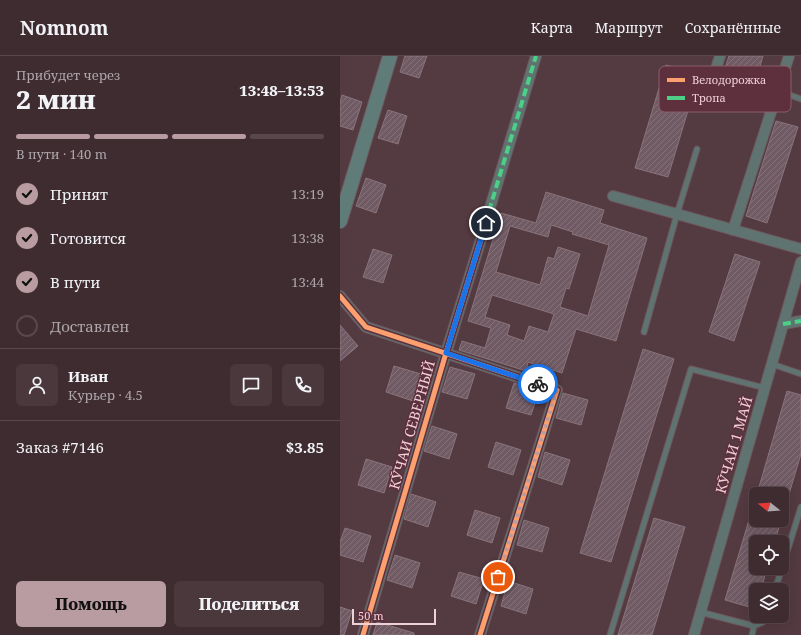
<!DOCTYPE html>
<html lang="ru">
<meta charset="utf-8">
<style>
:root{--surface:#3f2c31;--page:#4a383d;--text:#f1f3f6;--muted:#ada7ab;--line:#58484d;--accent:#b99ca2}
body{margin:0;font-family:"Noto Serif",serif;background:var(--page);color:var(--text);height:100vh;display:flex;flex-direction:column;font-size:15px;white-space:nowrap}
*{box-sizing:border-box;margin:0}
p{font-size:13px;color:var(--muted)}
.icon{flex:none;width:22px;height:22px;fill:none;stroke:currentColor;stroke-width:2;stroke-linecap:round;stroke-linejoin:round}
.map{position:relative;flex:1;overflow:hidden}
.panel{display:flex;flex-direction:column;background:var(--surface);width:340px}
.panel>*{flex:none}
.needle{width:26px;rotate:287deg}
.tools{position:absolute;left:409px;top:431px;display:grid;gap:8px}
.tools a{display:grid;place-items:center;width:40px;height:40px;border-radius:6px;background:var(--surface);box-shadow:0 4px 16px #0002,0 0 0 1px var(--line);font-size:20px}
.scale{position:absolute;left:12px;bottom:10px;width:84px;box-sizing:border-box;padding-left:4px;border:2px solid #efd0d7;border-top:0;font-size:11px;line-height:14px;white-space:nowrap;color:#efd0d7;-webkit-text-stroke:3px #5e2f3d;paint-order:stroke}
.pin{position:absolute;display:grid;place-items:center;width:34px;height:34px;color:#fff;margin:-17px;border:2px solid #fff;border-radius:50%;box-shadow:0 1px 4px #0007}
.courier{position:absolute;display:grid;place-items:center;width:40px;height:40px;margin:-20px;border:3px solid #1a73e8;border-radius:50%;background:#fff;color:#222;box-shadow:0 1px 5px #0007}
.overview em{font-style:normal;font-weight:800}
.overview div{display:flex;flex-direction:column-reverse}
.overview{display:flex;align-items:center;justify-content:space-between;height:68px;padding:0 16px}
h1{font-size:26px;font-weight:800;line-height:30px}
.bar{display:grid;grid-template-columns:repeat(4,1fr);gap:6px 4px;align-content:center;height:48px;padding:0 16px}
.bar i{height:5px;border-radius:3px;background:var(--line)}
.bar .current{background:var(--accent)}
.bar p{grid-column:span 4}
.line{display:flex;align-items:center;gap:10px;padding:0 16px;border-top:1px solid var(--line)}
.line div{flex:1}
.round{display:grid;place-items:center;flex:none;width:42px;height:42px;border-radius:6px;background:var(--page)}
ol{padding:0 16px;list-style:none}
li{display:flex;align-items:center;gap:12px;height:44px}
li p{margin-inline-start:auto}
li .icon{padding:4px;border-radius:50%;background:var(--accent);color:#111;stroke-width:4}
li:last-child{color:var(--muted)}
li i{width:22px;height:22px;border:2px solid var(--line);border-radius:50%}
.primary-button{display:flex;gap:8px;margin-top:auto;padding:8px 16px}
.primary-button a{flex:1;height:46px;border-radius:6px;background:var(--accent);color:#111;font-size:16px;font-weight:800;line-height:46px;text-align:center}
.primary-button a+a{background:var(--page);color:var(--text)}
header{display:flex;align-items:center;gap:24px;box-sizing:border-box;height:56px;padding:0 20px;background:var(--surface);border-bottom:1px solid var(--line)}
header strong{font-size:19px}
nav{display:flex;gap:22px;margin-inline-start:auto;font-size:14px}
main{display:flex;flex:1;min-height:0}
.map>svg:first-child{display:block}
</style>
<header>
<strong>Nomnom</strong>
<nav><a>Карта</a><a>Маршрут</a><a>Сохранённые</a></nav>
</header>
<main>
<section class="panel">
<div class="overview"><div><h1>2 мин</h1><p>Прибудет через</p></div><em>13:48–13:53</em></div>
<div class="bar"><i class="current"></i><i class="current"></i><i class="current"></i><i></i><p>В пути · 140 m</p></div>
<ol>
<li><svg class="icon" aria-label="check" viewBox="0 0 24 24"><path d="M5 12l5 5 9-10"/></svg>Принят<p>13:19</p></li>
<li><svg class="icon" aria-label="check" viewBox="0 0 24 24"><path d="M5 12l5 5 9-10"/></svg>Готовится<p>13:38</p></li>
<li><svg class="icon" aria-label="check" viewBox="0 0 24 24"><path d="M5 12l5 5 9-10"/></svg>В пути<p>13:44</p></li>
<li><i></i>Доставлен</li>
</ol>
<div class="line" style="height:72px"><a class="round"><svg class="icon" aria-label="person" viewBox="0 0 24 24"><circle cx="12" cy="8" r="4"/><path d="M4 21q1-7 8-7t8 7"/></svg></a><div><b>Иван</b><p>Курьер · 4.5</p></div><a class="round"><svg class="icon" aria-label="chat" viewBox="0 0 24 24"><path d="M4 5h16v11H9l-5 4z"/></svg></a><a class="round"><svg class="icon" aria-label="phone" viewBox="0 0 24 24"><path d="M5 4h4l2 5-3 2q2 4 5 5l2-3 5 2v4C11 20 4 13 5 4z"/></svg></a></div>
<div class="line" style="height:52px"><div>Заказ #7146</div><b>$3.85</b></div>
<div class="primary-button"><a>Помощь</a><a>Поделиться</a></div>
</section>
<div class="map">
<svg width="461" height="579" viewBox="0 0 461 579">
<defs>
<pattern id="building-hatch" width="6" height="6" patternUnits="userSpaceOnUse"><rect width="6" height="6" fill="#705b64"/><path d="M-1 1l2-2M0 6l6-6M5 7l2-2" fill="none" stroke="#857279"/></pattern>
</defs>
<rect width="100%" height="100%" fill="#543a41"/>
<g fill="url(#building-hatch)" stroke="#89747c" fill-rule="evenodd">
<path d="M65,0H87L79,22L60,16Z"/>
<path d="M389,0H423L413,34L381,24Z"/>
<path d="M326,9L359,18L328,121L295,112Z"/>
<path d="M2,39L22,46L13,74L0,70V46Z"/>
<path d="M48,54L67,60L58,88L38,82Z"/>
<path d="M436,65L458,71L427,167L406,160Z"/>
<path d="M26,122L46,129L36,157L16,150Z"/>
<path d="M206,136L264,154L260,167L307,182L276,285L236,273L222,317L188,306L186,315L119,294L122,285L145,292L151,272L128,265L161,157L196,167ZM211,169L233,176L232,178L269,189L248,260L220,251L226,232L229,233L240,198L218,191L214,203L208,201L200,229L156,216L170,170L208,181ZM152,239L214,258L208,276L189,270L184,285L167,279L170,269L145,261Z"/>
<path d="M33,193L52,199L43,227L23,221Z"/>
<path d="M395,198L420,206L394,285L369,276Z"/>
<path d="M0,269L18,290L0,305Z"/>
<path d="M303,293L334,303L271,506L240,497Z"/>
<path d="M54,310L81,318L73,345L46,336Z"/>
<path d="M110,311L135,318L127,343L102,336Z"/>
<path d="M174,327L199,335L191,359L166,352Z"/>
<path d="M447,335L461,339V398L449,438H417Z"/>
<path d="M223,337L248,344L241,369L216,362Z"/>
<path d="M92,370L117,378L109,403L84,395Z"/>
<path d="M156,386L181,394L173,419L148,411Z"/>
<path d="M205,396L230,404L222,429L198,421Z"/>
<path d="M26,403L52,411L44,437L18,429Z"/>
<path d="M71,438L96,446L88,471L64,463Z"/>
<path d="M135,454L160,462L152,487L127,479Z"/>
<path d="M314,462L345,471L312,579H278Z"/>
<path d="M184,464L209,472L202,496L177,489Z"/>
<path d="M409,464H441L435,486H416V512H427L421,534H416V553L385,544Z"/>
<path d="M5,472L31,480L23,506L0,499V486Z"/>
<path d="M55,499L80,507L72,532L47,524Z"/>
<path d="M119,516L144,523L136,548L111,540Z"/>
<path d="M168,525L193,533L186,558L161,550Z"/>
<path d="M0,551L12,555L4,579H0Z"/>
<path d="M37,566L74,577V579H33Z"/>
</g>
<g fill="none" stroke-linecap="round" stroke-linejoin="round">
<g stroke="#6d575d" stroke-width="7">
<g id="lane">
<path d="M438,35L461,43"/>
<path d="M304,276L337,158L357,93"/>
<path d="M432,308L461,318"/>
<path d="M435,534L461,451"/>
<path d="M360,556L414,570L423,566L426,560"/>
<path d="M270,579L351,313L425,332"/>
<path d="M412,579L414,570"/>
</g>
</g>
<g stroke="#6d575d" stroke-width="12">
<g id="street">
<path d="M380,0L373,22L374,30L379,35L432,53"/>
<path d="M273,140L461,193"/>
<path d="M149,155L196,0"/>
<path d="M393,174L449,0"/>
<path d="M0,240L26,271L217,334L140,579"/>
<path d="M443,268L461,265"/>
<path d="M23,579L106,297L146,167"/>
<path d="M354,579L461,206"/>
</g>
</g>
<g stroke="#6d575d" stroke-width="16">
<path id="secondary" d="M0,165L50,0"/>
</g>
<use href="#lane" stroke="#5f7371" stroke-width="5"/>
<use href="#street" stroke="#5f7371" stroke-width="10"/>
<use href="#secondary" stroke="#607c79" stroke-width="14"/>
<g stroke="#4dcf88" stroke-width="4" stroke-dasharray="8 4" stroke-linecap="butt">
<path d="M149,155L196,0"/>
<path d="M443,268L461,265"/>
</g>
<g stroke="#5e2f3d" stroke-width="8">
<g id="cycleway">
<path d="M0,240L26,271L217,334L140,579"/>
<path d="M23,579L106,297L146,167"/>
</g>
</g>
<use href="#cycleway" stroke="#fca06f" stroke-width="5"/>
</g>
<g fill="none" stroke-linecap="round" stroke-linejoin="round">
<path stroke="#b99ca2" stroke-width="4" stroke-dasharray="0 7.2" d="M158,521L217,334L198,328"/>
<path stroke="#1a73e8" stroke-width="5" d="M146,167L106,297L198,328"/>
</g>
<g text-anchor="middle" stroke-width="3" stroke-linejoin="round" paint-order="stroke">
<g font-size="14" fill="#efd0d7" stroke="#5e2f3d">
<text transform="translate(72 369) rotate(-74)" y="5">КӮЧАИ СЕВЕРНЫЙ</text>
<text transform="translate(394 389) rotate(-74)" y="5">КӮЧАИ 1 МАЙ</text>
</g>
</g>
<rect x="319" y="10" width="132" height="46" rx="6" fill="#5e2f3d" stroke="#8a5f6b" stroke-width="1"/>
<rect x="327" y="22" width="18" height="4" fill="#fca06f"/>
<rect x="327" y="40" width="18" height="4" fill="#4dcf88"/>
<g font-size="11" fill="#efd0d7">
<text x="352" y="28">Велодорожка</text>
<text x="352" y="46">Тропа</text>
</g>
</svg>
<div class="tools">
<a><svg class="needle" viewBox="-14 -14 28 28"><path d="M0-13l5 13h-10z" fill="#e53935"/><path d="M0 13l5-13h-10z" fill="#ada7ab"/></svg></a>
<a><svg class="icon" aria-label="locate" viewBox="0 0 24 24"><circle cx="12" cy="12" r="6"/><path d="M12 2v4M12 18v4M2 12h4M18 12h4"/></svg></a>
<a><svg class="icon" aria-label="layers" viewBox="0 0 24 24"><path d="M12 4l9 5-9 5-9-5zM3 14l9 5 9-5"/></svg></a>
</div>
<div class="scale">50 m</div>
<div class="pin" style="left:158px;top:521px;background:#ea580c"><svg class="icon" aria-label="bag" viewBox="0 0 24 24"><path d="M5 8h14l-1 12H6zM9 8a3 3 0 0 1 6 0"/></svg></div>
<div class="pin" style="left:146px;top:167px;background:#1f2937"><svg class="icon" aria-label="home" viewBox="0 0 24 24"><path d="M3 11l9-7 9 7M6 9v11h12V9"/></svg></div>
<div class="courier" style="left:198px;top:328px"><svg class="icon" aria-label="bike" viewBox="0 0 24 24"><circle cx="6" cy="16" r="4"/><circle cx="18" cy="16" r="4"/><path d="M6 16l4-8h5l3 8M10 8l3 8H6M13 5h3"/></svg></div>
</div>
</main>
